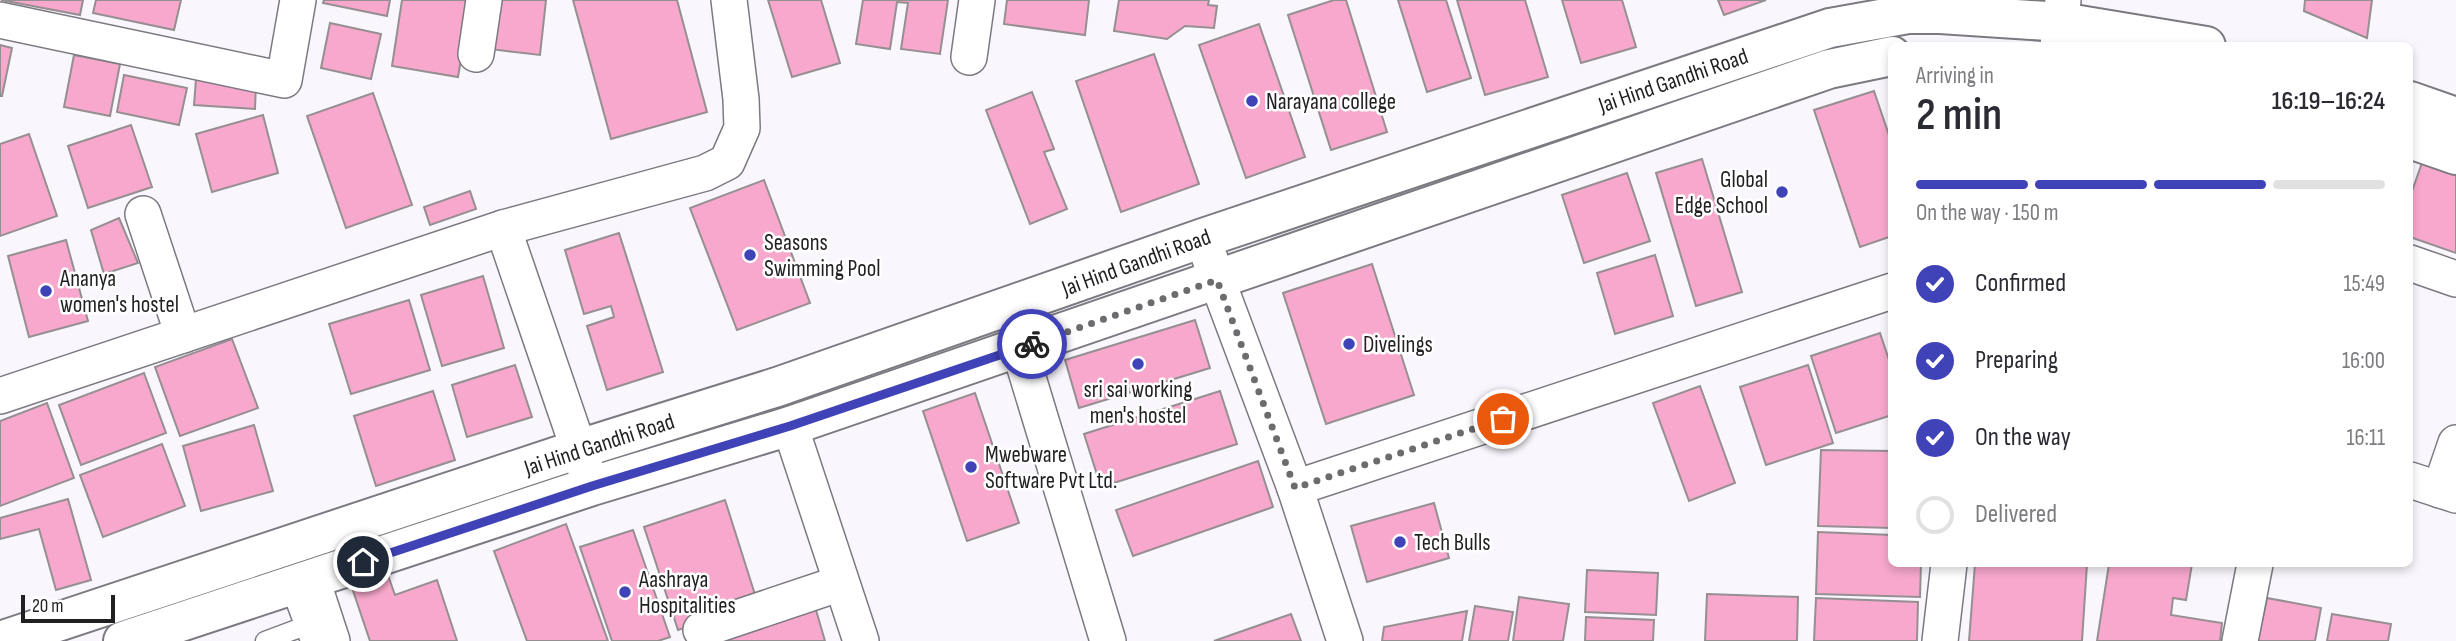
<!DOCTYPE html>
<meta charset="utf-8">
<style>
:root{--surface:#fff;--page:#f2f2f3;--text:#2b2b33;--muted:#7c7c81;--line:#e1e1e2;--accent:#4042b7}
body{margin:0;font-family:"Sofia Sans Condensed",sans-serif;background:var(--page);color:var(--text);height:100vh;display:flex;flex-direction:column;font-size:26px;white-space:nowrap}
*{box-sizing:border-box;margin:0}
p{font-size:23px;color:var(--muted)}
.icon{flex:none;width:38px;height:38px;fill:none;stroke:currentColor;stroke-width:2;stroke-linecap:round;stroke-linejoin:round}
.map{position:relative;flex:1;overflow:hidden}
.panel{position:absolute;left:1888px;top:42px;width:525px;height:525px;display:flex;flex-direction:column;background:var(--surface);border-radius:10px;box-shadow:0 4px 10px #0003}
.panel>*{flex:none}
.scale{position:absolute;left:21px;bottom:18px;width:94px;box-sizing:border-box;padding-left:7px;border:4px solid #201f21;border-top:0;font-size:19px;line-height:24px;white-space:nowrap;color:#201f21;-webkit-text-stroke:5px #fff;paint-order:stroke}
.pin{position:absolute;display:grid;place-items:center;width:60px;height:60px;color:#fff;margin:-30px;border:4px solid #fff;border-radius:50%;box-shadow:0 2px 7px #0007}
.courier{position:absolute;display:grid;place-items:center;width:70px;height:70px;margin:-35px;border:5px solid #4042b7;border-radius:50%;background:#fff;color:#222;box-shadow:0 2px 9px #0007}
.headline em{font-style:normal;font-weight:600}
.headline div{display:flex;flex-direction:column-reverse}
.headline{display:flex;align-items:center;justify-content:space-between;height:119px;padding:0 28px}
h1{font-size:46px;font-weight:600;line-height:52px}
.bar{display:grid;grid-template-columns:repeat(4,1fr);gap:10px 7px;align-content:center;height:84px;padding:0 28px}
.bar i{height:9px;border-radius:5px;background:var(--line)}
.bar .on{background:var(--accent)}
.bar p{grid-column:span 4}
ol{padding:0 28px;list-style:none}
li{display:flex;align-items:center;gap:21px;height:77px}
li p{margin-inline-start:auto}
li .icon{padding:7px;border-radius:50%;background:var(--accent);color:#fff;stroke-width:4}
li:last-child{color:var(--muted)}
li i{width:38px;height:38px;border:4px solid var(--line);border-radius:50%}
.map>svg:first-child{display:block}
</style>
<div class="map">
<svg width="2456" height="641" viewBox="0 0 2456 641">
<rect width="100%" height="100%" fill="#f9f7fd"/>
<g fill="#f8a8cc" stroke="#968f92" stroke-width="2">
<path d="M1,0H83L80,15Z"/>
<path d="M96,0H181L174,30L93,13Z"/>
<path d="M324,0H390L387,16L323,3Z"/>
<path d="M402,0H471L458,77L392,66Z"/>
<path d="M496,0H546L540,55L490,49Z"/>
<path d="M573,0H677L707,112L611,139Z"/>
<path d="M768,0H821L840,63L792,77Z"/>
<path d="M863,0H948L940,54L901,49L908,3L897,2L890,49L856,44Z"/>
<path d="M1007,0H1089L1085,35L1004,24Z"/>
<path d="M1119,0H1209L1208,5L1217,6L1214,28L1185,26L1167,39L1114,31Z"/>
<path d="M1334,0H1346L1387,132L1331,150L1288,15Z"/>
<path d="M1398,0H1446L1471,78L1427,92Z"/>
<path d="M1457,0H1525L1548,77L1485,95Z"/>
<path d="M1562,0H1622L1636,47L1581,63Z"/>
<path d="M1718,0H1766L1724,15Z"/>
<path d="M2305,0H2372L2367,38L2304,11Z"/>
<path d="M330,23L381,34L371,79L321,68Z"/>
<path d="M1259,24L1305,157L1246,178L1199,45Z"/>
<path d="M0,45L12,48L2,96H0Z"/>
<path d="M1154,54L1199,184L1121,212L1076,81Z"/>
<path d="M74,55L120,64L110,116L64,107Z"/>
<path d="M124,75L187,88L179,125L117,112Z"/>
<path d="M196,79L256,83L255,109L194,105Z"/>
<path d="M1874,91L1892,144V236L1860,247L1814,110Z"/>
<path d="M1032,92L1054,149L1044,152L1067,209L1030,224L986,110Z"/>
<path d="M373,93L412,205L346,228L307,116Z"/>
<path d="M263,115L278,173L212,192L196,134Z"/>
<path d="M131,125L152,187L88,208L68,146Z"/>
<path d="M29,134L57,216L0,236V144Z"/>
<path d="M2424,157L2456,168V253L2410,237V197Z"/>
<path d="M1702,159L1742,292L1696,306L1656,173Z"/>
<path d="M1627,173L1650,241L1584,263L1562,195Z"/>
<path d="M764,180L810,303L737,330L690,208Z"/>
<path d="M470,191L476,209L430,225L424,207Z"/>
<path d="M119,218L138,263L104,274L91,230Z"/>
<path d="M619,233L663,372L607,390L587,326L614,317L611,306L584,314L565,250Z"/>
<path d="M66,240L88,321L29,337L8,256Z"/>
<path d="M1655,255L1673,316L1615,334L1597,273Z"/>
<path d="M1372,264L1414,395L1326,424L1283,293Z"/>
<path d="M483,276L504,348L442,366L421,295Z"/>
<path d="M409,300L430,370L351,394L329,324Z"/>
<path d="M1195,320L1210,368L1079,408L1065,360Z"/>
<path d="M1880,333L1892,369V415L1836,433L1811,356Z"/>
<path d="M232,339L258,408L180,436L155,367Z"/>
<path d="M515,365L532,417L467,437L452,385Z"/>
<path d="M1808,365L1833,443L1766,465L1740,387Z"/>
<path d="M144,373L166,433L81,465L59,405Z"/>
<path d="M1700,386L1735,483L1689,501L1653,403Z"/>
<path d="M433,391L455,460L376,486L354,416Z"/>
<path d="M1220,391L1237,444L1101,487L1084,434Z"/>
<path d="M975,393L1019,523L967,541L923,411Z"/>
<path d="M47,403L74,478L0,506V421Z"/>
<path d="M254,425L273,491L201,511L183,446Z"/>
<path d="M162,444L185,506L103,537L80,475Z"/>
<path d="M1821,450L1892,451V528L1818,526Z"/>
<path d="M1258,461L1273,507L1133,556L1116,510Z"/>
<path d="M68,499L91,580L56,590L39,529L0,539V518Z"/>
<path d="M725,500L758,604L678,630L644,527Z"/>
<path d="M1434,503L1449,558L1367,582L1351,526Z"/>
<path d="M566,524L608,641H527L494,551Z"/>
<path d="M633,530L670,637L658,641H612L580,547Z"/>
<path d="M1818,532L1892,535V564H1921L1920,597L1816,594Z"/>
<path d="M384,564L395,595L437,580L457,641H370L348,576Z"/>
<path d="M1975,564H2087L2082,641H1969Z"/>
<path d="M2109,564H2192L2186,600L2173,598L2171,615L2222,623L2220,641H2097Z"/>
<path d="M1587,570L1658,573L1656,615L1585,612Z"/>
<path d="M1707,594L1798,597L1797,641H1705Z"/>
<path d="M1519,597L1569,604L1563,641H1513Z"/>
<path d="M1816,598L1918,602L1917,641H1814Z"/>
<path d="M2267,598L2321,608L2315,641H2258Z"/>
<path d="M814,603L825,641H692Z"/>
<path d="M1475,606L1513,612L1508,641H1469Z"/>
<path d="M1467,611L1462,641H1382L1384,627Z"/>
<path d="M1291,614L1301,641H1214Z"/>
<path d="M2332,614L2391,624L2388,641H2327Z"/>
<path d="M1586,617L1654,620L1653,641H1585Z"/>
</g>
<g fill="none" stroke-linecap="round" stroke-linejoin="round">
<g stroke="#7c7a80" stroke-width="21">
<g id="service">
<path d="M290,587L310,641"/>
<path d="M265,641L305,626"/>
</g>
</g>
<g stroke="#7c7a80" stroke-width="38">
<g id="minor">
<path d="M0,20L284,80L298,0"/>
<path d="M2058,46L2063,0"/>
<path d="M476,54L484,0"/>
<path d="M969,57L977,0"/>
<path d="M143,214L183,335"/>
<path d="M503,228L588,476"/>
<path d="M1203,238L1217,280L1295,488L1345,641"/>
<path d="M2410,263L2456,279"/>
<path d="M1019,348L1108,641"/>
<path d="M0,396L503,228L705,173L727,162L742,128L741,99L729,0"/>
<path d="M790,426L861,641"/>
<path d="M2410,480L2456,495"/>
<path d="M1295,488L1892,291"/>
<path d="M2440,490L2456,443"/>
<path d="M312,580L332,641"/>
<path d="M701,630L841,583"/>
<path d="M1940,641L1949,564"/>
<path d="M2240,641L2255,564"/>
</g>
</g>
<g stroke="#7c7a80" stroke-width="42">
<g id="tertiary">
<path d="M2410,101L2456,117"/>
<path d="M2410,139L2456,155"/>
<path d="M0,641L579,449L777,387L1203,238L1830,28L1908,14H1940L2061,22L2206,46"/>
<path d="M123,641L592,486L790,426L1829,69L1892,56"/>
</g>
</g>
<use href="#service" stroke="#fff" stroke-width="18"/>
<use href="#minor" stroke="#fff" stroke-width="35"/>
<use href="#tertiary" stroke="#fff" stroke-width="38"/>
</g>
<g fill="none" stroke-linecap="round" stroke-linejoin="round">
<path stroke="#6c6b6e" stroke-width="7" stroke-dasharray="0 12.6" d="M1032,344L1217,280L1295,488L1503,419"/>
<path stroke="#4042b7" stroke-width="9" d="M363,562L592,486L790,426L1032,344"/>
</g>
<g fill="#4042b7" stroke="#fff" stroke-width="2.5">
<circle cx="1252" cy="101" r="7"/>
<circle cx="1782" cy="192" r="7"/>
<circle cx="750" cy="255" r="7"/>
<circle cx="46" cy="291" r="7"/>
<circle cx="1349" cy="344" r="7"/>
<circle cx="1138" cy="364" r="7"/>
<circle cx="971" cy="467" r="7"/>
<circle cx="1400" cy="542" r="7"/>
<circle cx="625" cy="592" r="7"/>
</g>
<g text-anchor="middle" stroke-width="5" stroke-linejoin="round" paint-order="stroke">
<g font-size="23" fill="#201f21" stroke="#fff">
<text transform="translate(1673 80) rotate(-19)" y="8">Jai Hind Gandhi Road</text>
<text transform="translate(1136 262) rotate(-20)" y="8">Jai Hind Gandhi Road</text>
<text transform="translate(599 444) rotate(-18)" y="8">Jai Hind Gandhi Road</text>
</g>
<g font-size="23" fill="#201f21" stroke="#fff" text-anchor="start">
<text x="1266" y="109">Narayana college</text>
<text x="1768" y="187" text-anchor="end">Global<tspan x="1768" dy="26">Edge School</tspan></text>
<text x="764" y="250">Seasons<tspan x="764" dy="26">Swimming Pool</tspan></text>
<text x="60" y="286">Ananya<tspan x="60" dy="26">women's hostel</tspan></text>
<text x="1363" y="352">Divelings</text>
<text x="1138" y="397" text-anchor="middle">sri sai working<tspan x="1138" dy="26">men's hostel</tspan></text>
<text x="985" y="462">Mwebware<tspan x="985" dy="26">Software Pvt Ltd.</tspan></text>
<text x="1414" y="550">Tech Bulls</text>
<text x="639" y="587">Aashraya<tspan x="639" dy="26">Hospitalities</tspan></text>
</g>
</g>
</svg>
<div class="scale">20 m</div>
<div class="pin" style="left:1503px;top:419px;background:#ea580c"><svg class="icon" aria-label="bag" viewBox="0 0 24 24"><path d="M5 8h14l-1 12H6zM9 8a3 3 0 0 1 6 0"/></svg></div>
<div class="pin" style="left:363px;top:562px;background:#1f2937"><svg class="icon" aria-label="home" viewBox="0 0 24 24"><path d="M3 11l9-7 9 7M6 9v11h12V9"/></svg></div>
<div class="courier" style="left:1032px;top:344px"><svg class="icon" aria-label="bike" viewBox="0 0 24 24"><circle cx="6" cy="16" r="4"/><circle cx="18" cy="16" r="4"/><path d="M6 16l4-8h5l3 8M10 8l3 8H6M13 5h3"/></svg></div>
<section class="panel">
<div class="headline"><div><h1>2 min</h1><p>Arriving in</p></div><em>16:19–16:24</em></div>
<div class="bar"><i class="on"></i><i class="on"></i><i class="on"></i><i></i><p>On the way · 150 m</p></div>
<ol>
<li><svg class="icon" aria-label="check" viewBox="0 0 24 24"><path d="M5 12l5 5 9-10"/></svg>Confirmed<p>15:49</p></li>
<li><svg class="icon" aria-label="check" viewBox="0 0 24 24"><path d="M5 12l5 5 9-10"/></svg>Preparing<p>16:00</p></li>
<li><svg class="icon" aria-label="check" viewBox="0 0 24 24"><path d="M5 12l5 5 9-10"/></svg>On the way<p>16:11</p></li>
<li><i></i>Delivered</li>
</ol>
</section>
</div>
